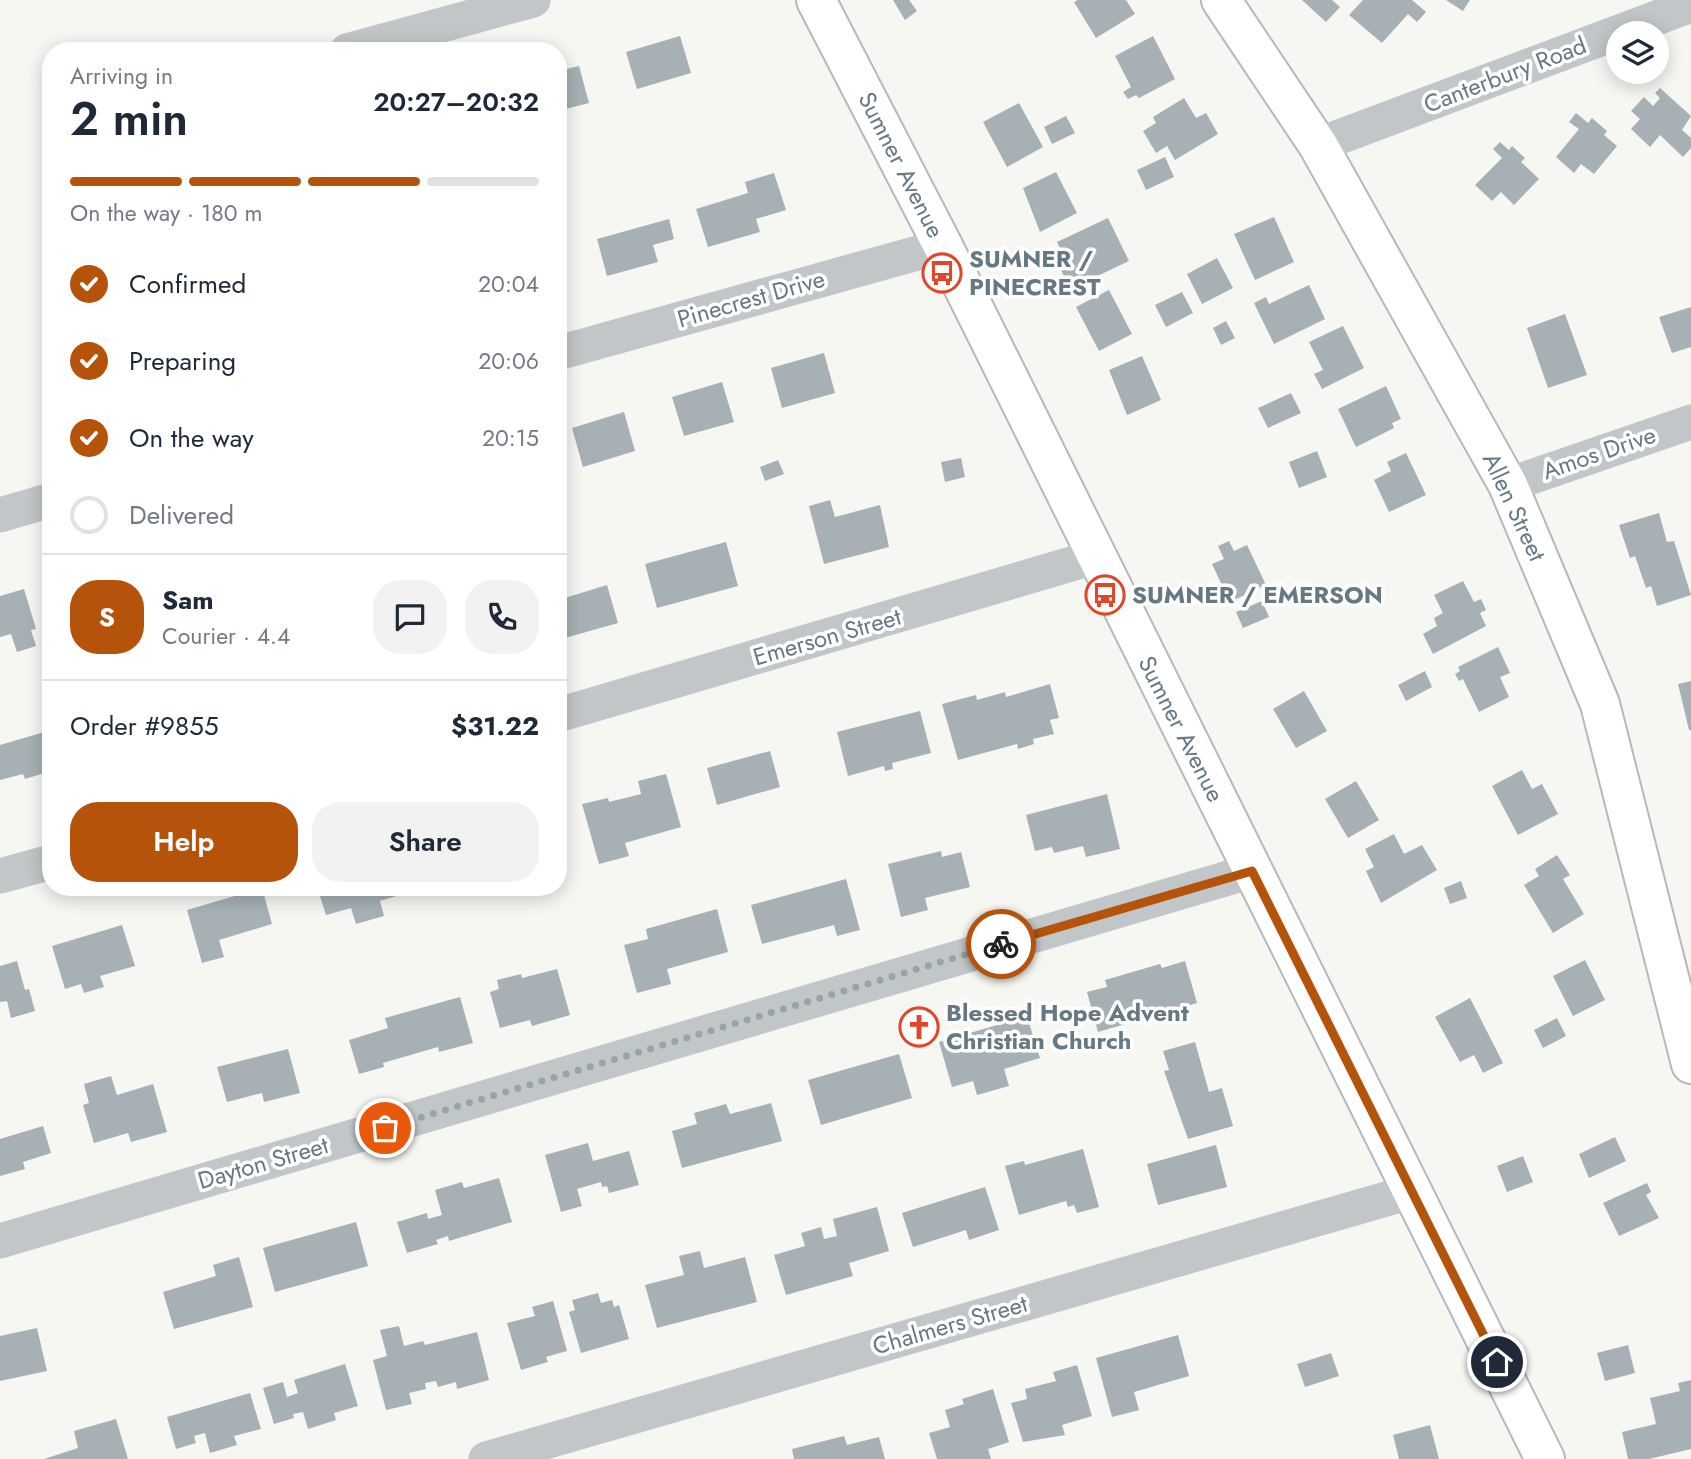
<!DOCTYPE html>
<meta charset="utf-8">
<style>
:root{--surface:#fff;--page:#f2f2f3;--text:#1f2937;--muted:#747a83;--line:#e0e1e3;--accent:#b45309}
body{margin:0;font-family:Jost,sans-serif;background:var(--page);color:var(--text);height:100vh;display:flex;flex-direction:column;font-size:26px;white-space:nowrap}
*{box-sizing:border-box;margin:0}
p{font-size:23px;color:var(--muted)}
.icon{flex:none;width:38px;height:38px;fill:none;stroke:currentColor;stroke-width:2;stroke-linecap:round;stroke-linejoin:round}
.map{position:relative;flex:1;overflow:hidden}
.panel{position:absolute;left:42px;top:42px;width:525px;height:854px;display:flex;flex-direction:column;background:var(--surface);border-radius:28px;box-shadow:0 4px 18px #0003}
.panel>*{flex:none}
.fabs{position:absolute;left:1606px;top:21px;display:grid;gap:14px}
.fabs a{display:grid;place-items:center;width:63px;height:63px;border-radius:50%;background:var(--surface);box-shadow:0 4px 18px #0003;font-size:35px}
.pin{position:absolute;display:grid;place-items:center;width:60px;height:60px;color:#fff;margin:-30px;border:4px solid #fff;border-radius:50%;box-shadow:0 2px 7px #0007}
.courier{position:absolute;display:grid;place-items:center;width:70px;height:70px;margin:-35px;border:5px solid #b45309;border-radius:50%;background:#fff;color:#222;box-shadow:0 2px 9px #0007}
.head em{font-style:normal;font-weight:600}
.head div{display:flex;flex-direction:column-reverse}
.head{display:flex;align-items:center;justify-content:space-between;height:119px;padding:0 28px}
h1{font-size:46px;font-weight:600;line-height:52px}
.bar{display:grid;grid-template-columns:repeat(4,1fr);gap:10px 7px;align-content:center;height:84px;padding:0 28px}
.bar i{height:9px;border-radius:5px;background:var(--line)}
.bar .on{background:var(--accent)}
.bar p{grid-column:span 4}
.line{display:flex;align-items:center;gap:18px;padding:0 28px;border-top:2px solid var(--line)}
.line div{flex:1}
.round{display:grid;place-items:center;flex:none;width:74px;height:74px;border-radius:28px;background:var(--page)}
ol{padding:0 28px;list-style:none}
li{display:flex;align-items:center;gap:21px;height:77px}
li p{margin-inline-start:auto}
li .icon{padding:7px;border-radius:50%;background:var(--accent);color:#fff;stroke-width:4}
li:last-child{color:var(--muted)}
li i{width:38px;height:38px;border:4px solid var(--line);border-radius:50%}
.primary-button{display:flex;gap:14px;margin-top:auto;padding:14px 28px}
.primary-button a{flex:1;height:80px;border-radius:28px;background:var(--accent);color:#fff;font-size:28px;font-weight:600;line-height:80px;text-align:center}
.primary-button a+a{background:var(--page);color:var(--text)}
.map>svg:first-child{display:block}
</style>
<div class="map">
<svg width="1691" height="1459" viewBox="0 0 1691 1459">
<rect width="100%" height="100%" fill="#f6f6f2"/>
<g fill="#a7b1b5">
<path d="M893,0H909L917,11L905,20Z"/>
<path d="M1078,0H1126L1135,14L1096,38L1074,2Z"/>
<path d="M1302,0H1332L1340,7L1326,22Z"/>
<path d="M1363,0H1412L1426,12L1417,22L1408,14L1382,43L1349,15Z"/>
<path d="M1446,0H1470L1463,11Z"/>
<path d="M680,36L691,73L637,89L626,52Z"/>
<path d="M1153,36L1175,79L1139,98L1136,95L1128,99L1123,92L1131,87L1115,56Z"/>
<path d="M579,66L589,103L558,111V71Z"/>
<path d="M1660,88L1691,116L1682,130L1691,138V148L1683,157L1660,135L1650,147L1631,129L1640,119L1631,111L1644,97L1653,106L1660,98L1655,93Z"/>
<path d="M1184,98L1196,118L1206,113L1218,134L1175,160L1167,146L1156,153L1143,131L1156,123L1153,117Z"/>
<path d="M1019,103L1043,147L1007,167L983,122Z"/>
<path d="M1576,113L1588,123L1592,118L1607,131L1604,135L1617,146L1594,174L1581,164L1574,173L1556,157L1579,129L1569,122Z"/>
<path d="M1066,116L1075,133L1052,144L1044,127Z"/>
<path d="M1500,142L1509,150L1512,146L1525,158L1521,162L1539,179L1514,205L1501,192L1492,201L1475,185L1502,158L1493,149Z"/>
<path d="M1165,157L1174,177L1146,190L1137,170Z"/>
<path d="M1056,172L1077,213L1040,232L1023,188Z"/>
<path d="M774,173L786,210L756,219L760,232L708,247L696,209L748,193L745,182Z"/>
<path d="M1274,217L1294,262L1255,280L1234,234Z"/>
<path d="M1108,218L1129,261L1070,289L1057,262L1065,258L1057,242Z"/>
<path d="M669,219L674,239L653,245L658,262L607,276L597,239Z"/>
<path d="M1217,258L1233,288L1202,304L1187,274Z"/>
<path d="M1309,285L1325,319L1274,344L1254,303L1266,297L1269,304Z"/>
<path d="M1109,290L1132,334L1099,351L1076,307Z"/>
<path d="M1182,292L1193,313L1166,327L1155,305Z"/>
<path d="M1691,307V347L1672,353L1659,317Z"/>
<path d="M1565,314L1587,375L1548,388L1527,328Z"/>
<path d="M1226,321L1235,338L1221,345L1213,328Z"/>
<path d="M1343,326L1364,368L1322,389L1314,374L1323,370L1309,342Z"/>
<path d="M824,353L835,393L782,408L771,368Z"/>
<path d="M1142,356L1161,400L1127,415L1109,370Z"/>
<path d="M722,382L734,422L684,436L672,397Z"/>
<path d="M1386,386L1401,419L1392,423L1394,428L1356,447L1338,409Z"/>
<path d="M1291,393L1301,413L1268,428L1258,408Z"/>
<path d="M624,412L635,451L583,467L572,428Z"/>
<path d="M1317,451L1327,477L1299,488L1289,462Z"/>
<path d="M1406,453L1426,495L1389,512L1374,480L1391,471L1387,462Z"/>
<path d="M961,458L965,477L945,482L941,462Z"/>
<path d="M778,460L784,474L765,481L760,467Z"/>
<path d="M830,500L835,517L880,505L889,547L824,564L809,506Z"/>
<path d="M1659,513L1667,542L1674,541L1691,595L1657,606L1651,586L1646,588L1635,556L1630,558L1619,525Z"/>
<path d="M1229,541L1234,551L1247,545L1266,585L1230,602L1212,564L1224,559L1218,546Z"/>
<path d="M726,542L738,586L657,608L645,564Z"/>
<path d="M1463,581L1474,602L1481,599L1486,610L1480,613L1486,626L1433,654L1423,634L1437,626L1434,618L1443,613L1434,595Z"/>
<path d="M607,585L618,623L558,640V600Z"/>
<path d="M24,589L36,629L31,630L36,646L17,652L11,634L0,637V596Z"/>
<path d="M1262,601L1269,617L1243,628L1236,612Z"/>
<path d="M1498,647L1510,673L1500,677L1509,697L1479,712L1463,679L1459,681L1455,674L1460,671L1458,667Z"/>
<path d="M1425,671L1432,687L1406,701L1398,685Z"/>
<path d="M1691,681V730H1689L1678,684Z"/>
<path d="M1050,684L1059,718L1050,720L1054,734L1033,739L1034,744L1018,749L1017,744L958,760L942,704L976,695L977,700L1005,692L1006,697Z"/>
<path d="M1304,691L1327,731L1296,748L1273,709Z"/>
<path d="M920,711L931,753L892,763L893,769L885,771L884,766L848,776L837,732Z"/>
<path d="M51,730V771L25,779L23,774L0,780V745Z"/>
<path d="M770,751L780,787L717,805L707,768Z"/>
<path d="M1522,770L1532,789L1542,784L1558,814L1518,835L1492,786Z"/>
<path d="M666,774L681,827L625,843L629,856L599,864L582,804L608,798L609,802L641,794L638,781Z"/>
<path d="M1356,781L1379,820L1348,838L1325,799Z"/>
<path d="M1107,794L1120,849L1086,857L1083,846L1054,853L1052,847L1035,851L1026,815Z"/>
<path d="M1394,834L1404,854L1422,845L1437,870L1381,903L1366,871L1374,867L1365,849Z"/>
<path d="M941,851L942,857L961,852L970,887L925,898L928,910L901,917L888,864Z"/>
<path d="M1557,855L1570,875L1563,879L1584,914L1553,933L1524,885L1539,876L1535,869Z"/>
<path d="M846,879L860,930L837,936L834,925L762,944L751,905Z"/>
<path d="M1461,881L1467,898L1450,904L1444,888Z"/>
<path d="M317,887H423V888L380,901L384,916L356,924L351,908L326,915Z"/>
<path d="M262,888L272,924L219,940L224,957L202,963L187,910Z"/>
<path d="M717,909L728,952L667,969L671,984L637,993L624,945L648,939L646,929Z"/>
<path d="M122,925L135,966L100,976L104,987L84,993L81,984L65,989L52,946Z"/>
<path d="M1585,960L1605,1000L1573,1016L1553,976Z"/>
<path d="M17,961L25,990L29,989L35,1011L11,1018L7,1001L0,1002V966Z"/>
<path d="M1185,961L1197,1003L1098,1032L1087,992L1107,987L1105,980L1160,964L1162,968Z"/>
<path d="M557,969L570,1015L532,1026L530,1020L500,1028L490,992L499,989L497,980L521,974L522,978Z"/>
<path d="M460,997L473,1043L439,1052L438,1047L383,1063L384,1067L359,1074L349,1040L388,1028L385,1018Z"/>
<path d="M1470,998L1503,1063L1483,1073L1474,1055L1460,1062L1435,1017Z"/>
<path d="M1026,1013L1040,1058L1004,1069L1009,1086L977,1095L973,1081L952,1087L939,1042L1004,1023L1003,1019Z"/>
<path d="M1557,1018L1566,1036L1543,1048L1534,1030Z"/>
<path d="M1195,1042L1209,1092L1222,1088L1233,1126L1188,1139L1164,1071L1169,1070L1163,1051Z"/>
<path d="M288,1049L300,1093L264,1102L262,1093L227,1102L217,1067Z"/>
<path d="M899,1054L912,1098L821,1125L808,1080Z"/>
<path d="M111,1076L117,1095L153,1084L167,1132L131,1142L128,1133L94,1143L83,1105L89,1103L84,1084Z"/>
<path d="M771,1103L782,1141L682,1168L672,1131L697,1124L694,1113L726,1104L730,1114Z"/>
<path d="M43,1126L51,1153L23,1162L25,1169L0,1176V1139Z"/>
<path d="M1615,1137L1626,1161L1589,1178L1579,1154Z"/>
<path d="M588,1143L593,1161L629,1151L639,1185L609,1193L607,1186L602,1187L601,1182L577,1189L582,1206L561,1212L545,1155Z"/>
<path d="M1216,1145L1227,1187L1158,1205L1147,1164Z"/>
<path d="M1083,1149L1099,1207L1077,1213L1074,1205L1068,1207L1066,1201L1019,1215L1005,1166L1024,1161L1025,1165Z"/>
<path d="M1523,1156L1533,1182L1507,1192L1497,1166Z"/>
<path d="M499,1178L512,1222L449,1241L448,1236L436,1240L438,1244L407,1253L397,1222L427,1213L428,1219L442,1215L435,1190L462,1182L464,1188Z"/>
<path d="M1647,1183L1651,1192L1646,1195L1659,1218L1619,1236L1603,1203Z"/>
<path d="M985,1187L999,1230L969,1240L966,1230L913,1247L902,1213Z"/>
<path d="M877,1207L889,1251L849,1263L853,1276L786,1295L774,1255L805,1246L801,1233L821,1227L824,1239L837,1236L833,1219Z"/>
<path d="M356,1222L368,1266L275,1292L263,1248Z"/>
<path d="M700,1251L704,1268L745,1257L757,1302L657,1328L645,1285L684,1275L679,1256Z"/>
<path d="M239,1257L253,1307L174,1329L163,1292L216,1276L213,1265Z"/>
<path d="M598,1293L601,1303L612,1300L614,1307L619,1305L629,1339L581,1353L569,1312L575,1310L572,1300Z"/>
<path d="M553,1301L567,1351L546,1357L548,1362L521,1370L507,1323L535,1316L532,1307Z"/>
<path d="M399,1326L404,1346L423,1341L425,1345L477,1332L489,1380L457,1389L456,1382L438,1387L436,1381L425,1383L426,1389L409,1393L412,1404L386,1410L373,1360L387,1356L380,1330Z"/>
<path d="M37,1328L47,1371L0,1381V1336Z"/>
<path d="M1178,1335L1189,1376L1134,1392L1139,1410L1112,1417L1096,1358Z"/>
<path d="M1628,1345L1635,1373L1605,1381L1597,1353Z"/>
<path d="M1331,1353L1339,1376L1305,1387L1297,1364Z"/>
<path d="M345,1364L358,1406L334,1413L336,1420L308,1429L303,1412L293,1414L294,1418L274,1424L263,1388L283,1382L287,1397L298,1393L294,1380Z"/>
<path d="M1077,1365L1092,1416L1062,1425L1065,1435L1023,1442L1011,1403L1027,1399L1025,1389L1056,1381L1053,1372Z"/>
<path d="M1691,1380V1449L1649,1459H1628L1622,1432L1656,1424L1650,1398L1680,1391L1678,1383Z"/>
<path d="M993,1389L1009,1442L988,1449L991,1459H937L929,1433L950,1427L945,1410L964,1404L962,1399Z"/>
<path d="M250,1393L261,1429L234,1436L237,1445L210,1453L205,1433L194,1436L196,1443L176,1449L167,1417Z"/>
<path d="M116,1419L128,1459H44L78,1448L74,1431Z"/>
<path d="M1430,1425L1439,1459H1399L1393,1435Z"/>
<path d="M844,1436L847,1445L879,1437L885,1459H794L792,1449Z"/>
</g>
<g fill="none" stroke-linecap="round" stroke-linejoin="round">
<g stroke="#b4b9bc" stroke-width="42">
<g id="primary">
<path d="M816,0L943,246L1545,1459"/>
<path d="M1221,0L1318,145L1508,485L1600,704L1691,1064"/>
</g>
</g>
<g stroke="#c1c6c8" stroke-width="35">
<path d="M347,51L533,0"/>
<path d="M1318,145L1691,5"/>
<path d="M558,353L943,246"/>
<path d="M1508,485L1691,422"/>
<path d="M0,515L51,500"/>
<path d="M558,715L1095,557"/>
<path d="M0,876L51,862"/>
<path d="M0,1241L1252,871"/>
<path d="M486,1459L1414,1191"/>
</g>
<use href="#primary" stroke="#fff" stroke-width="38"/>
</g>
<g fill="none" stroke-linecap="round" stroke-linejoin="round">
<path stroke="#98a4aa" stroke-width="7" stroke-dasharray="0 12.6" d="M385,1128L1001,944"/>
<path stroke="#b45309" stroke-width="9" d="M1001,944L1252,871L1497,1362"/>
</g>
<defs>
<g id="bus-ring" transform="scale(2.0125)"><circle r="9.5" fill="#fff" stroke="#e14627" stroke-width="1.5"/><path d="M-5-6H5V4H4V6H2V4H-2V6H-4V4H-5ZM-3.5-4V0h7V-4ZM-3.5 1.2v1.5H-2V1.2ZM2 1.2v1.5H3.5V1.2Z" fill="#e14627"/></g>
<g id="church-ring" transform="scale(2.0125)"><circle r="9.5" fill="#fff" stroke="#e14627" stroke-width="1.5"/><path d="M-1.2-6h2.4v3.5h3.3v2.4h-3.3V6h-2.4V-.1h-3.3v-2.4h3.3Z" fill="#e14627"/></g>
</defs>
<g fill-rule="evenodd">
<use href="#bus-ring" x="942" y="273"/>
<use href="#bus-ring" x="1105" y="595"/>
<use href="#church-ring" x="919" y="1027"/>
</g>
<g text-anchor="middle" stroke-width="7" stroke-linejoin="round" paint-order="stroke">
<g font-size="24" fill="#657883" stroke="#fff">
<text transform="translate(1505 75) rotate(-21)" y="8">Canterbury Road</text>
<text transform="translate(901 165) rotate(63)" y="8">Sumner Avenue</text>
<text transform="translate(751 299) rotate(-16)" y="8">Pinecrest Drive</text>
<text transform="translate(1599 453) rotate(-19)" y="8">Amos Drive</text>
<text transform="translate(1514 507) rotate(65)" y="8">Allen Street</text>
<text transform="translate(827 637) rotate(-16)" y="8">Emerson Street</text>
<text transform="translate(1181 729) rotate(63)" y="8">Sumner Avenue</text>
<text transform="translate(263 1163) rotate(-16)" y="8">Dayton Street</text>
<text transform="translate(950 1325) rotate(-16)" y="8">Chalmers Street</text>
</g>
<g font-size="24" font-weight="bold" fill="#657883" stroke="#fff" text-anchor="start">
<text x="969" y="267">SUMNER /<tspan x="969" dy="28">PINECREST</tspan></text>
<text x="1132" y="603">SUMNER / EMERSON</text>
<text x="946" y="1021">Blessed Hope Advent<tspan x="946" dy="28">Christian Church</tspan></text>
</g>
</g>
</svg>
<div class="fabs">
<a><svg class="icon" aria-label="layers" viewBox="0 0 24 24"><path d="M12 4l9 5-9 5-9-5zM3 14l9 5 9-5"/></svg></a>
</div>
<div class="pin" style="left:385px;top:1128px;background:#ea580c"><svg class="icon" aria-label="bag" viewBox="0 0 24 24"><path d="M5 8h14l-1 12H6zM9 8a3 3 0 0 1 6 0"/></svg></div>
<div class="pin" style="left:1497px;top:1362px;background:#1f2937"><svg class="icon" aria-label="home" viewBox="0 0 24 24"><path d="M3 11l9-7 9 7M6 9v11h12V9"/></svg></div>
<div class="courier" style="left:1001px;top:944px"><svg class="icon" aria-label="bike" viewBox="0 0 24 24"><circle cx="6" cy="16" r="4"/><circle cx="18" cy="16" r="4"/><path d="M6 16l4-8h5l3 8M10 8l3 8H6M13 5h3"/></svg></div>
<section class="panel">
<div class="head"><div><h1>2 min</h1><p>Arriving in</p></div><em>20:27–20:32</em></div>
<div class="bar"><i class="on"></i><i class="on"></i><i class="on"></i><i></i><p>On the way · 180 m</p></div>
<ol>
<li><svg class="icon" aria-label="check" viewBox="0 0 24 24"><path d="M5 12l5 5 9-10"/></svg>Confirmed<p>20:04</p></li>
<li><svg class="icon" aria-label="check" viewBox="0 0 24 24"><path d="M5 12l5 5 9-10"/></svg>Preparing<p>20:06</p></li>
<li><svg class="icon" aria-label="check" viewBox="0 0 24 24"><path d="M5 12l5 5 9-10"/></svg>On the way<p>20:15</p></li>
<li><i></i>Delivered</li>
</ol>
<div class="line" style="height:126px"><b class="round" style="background:var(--accent);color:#fff">S</b><div><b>Sam</b><p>Courier · 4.4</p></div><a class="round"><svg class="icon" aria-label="chat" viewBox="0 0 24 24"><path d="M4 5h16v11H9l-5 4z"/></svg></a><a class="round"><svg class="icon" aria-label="phone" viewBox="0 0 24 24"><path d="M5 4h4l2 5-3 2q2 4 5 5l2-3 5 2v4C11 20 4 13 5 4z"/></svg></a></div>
<div class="line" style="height:91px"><div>Order #9855</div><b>$31.22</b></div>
<div class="primary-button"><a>Help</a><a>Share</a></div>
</section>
</div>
